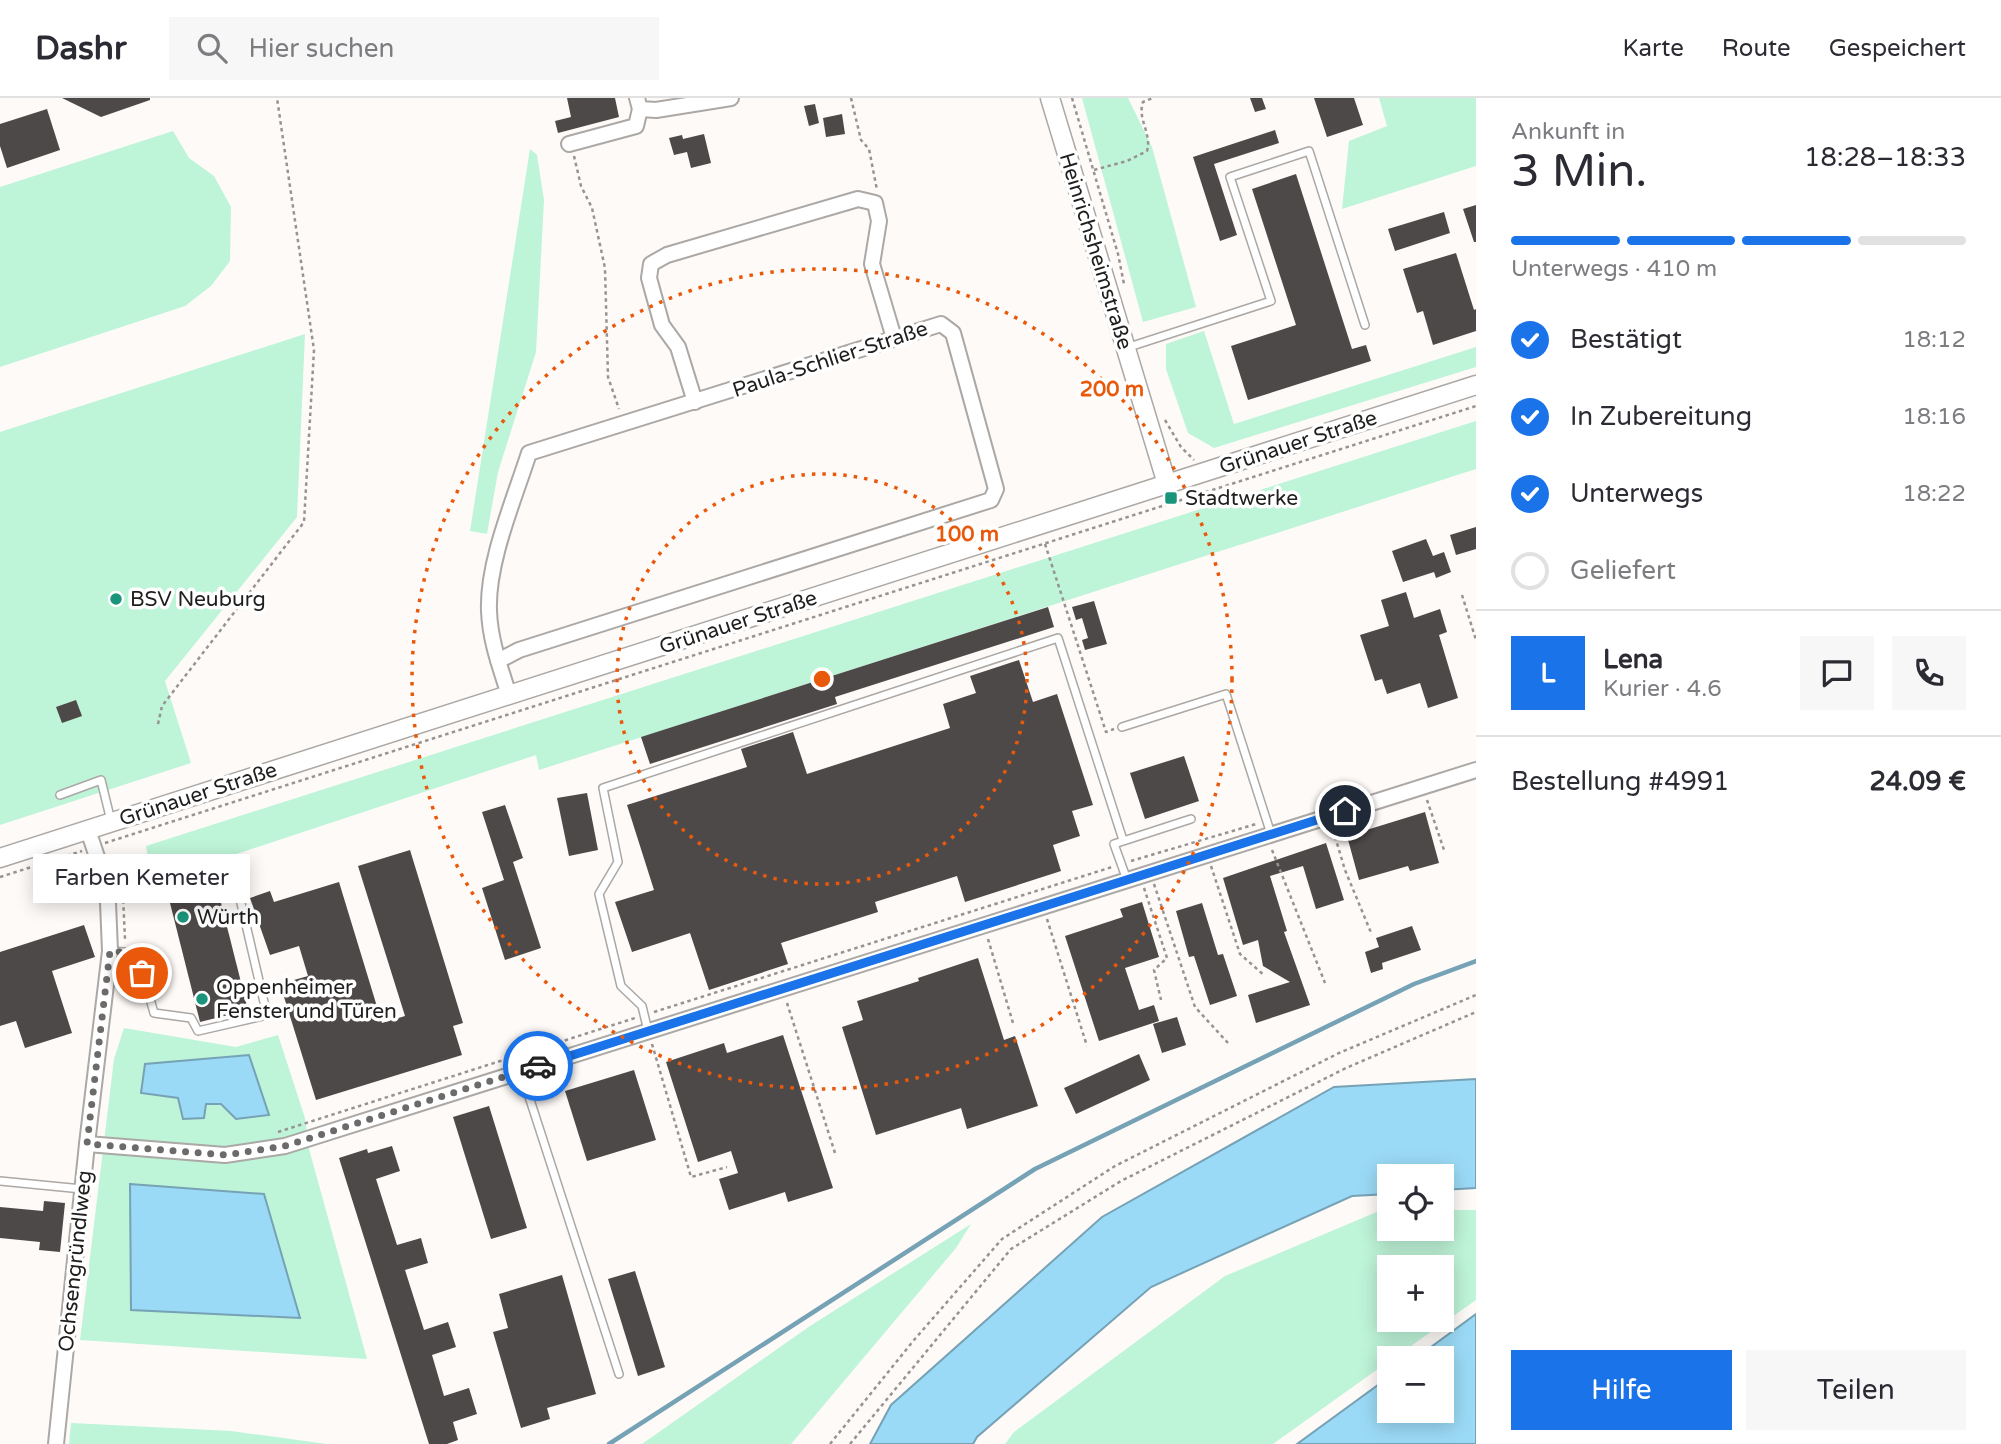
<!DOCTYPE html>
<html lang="de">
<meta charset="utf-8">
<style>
:root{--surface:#fff;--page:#f7f7f7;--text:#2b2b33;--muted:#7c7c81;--line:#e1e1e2;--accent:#1a73e8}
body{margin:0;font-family:"Varela Round",sans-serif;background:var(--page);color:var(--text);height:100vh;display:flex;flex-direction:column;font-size:26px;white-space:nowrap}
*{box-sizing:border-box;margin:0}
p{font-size:23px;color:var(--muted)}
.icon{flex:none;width:38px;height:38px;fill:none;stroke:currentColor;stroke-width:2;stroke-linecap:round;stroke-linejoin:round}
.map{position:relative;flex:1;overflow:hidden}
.side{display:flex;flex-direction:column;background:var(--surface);width:525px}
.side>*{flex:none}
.fabs{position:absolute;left:1377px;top:1066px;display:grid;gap:14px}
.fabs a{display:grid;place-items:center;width:77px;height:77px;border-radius:0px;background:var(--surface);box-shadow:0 4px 18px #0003;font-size:35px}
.pin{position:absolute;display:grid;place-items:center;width:60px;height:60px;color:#fff;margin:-30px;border:4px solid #fff;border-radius:50%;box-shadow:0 2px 7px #0007}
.courier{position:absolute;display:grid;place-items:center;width:70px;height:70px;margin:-35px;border:5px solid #1a73e8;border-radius:50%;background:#fff;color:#222;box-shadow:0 2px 9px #0007}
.bubble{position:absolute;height:49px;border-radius:0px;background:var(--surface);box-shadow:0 4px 18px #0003;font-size:23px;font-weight:600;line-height:49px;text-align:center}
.head em{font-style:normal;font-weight:600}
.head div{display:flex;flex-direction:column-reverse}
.head{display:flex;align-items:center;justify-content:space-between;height:119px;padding:0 35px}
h1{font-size:46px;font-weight:600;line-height:52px}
.bar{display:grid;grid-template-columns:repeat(4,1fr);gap:10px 7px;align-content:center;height:84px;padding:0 35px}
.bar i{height:9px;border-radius:5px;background:var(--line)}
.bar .selected{background:var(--accent)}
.bar p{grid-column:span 4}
.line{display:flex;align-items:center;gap:18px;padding:0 35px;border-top:2px solid var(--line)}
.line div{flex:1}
.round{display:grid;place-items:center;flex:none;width:74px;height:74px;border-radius:0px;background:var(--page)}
ol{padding:0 35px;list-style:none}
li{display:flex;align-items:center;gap:21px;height:77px}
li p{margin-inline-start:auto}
li .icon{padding:7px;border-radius:50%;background:var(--accent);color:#fff;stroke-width:4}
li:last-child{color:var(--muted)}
li i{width:38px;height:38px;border:4px solid var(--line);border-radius:50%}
.primary-button{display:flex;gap:14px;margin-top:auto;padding:14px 35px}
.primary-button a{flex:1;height:80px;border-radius:0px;background:var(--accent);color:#fff;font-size:28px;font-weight:600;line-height:80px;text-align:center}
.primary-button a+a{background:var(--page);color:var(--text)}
header{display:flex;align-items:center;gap:42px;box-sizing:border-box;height:98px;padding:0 35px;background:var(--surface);border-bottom:2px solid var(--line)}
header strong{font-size:33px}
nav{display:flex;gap:38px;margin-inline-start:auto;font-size:24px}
.search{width:490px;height:63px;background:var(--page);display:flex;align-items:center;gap:18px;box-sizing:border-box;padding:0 24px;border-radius:0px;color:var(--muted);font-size:26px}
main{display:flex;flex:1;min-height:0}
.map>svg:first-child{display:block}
</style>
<header>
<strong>Dashr</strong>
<div class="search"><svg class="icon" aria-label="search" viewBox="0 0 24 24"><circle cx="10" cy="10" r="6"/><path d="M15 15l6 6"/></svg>Hier suchen</div>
<nav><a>Karte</a><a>Route</a><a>Gespeichert</a></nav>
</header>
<main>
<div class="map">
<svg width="1476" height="1346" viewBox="0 0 1476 1346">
<rect width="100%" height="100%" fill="#fefaf8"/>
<g fill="#bef4d8" fill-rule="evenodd">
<path d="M1082,0H1128L1152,49L1196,209L1143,224Z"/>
<path d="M1379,0H1476V68L1342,111L1349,43L1387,28Z"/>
<path d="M173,33L189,60L214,78L231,109L230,163L211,188L185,208L0,269V89Z"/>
<path d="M530,51L537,57L544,102L536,254L498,374L487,436L470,433Z"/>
<path d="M1204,233L1234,326L1476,249V269L1214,350L1188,335L1166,271V246Z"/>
<path d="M305,236L297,419L165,583L191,665L0,727V334Z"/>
<path d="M1476,323V371L539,672L536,657L152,784L146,748Z"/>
<path d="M124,930L236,949L278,937L305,1020L309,1051L367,1261L80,1242L114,961ZM249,957L268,1016L236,1021L221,1006H206L183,1021L178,1000Z"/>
<path d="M1442,1112H1476V1202L1394,1260H1390L1389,1263L1273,1346H1005L1014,1334L1225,1178L1379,1113H1389L1390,1130H1442ZM1390,1169H1442V1222H1390Z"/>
<path d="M971,1126L956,1150L791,1346H642L810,1228Z"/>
<path d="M71,1325L231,1333L327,1346H69Z"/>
</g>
<g fill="#9bdaf6" stroke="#76a2b5" stroke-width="2">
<path d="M249,957L269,1017L236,1021L221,1006H206L204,1020L183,1021L178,1000L141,995L145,966Z"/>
<path d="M1476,981V1090L1442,1092V1078H1390L1389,1096L1352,1098L1151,1189L977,1339L973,1346H870L891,1307L1102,1119L1334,989Z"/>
<path d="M130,1086L264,1096L300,1220L131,1212Z"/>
<path d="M1476,1216V1346H1297L1389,1279L1390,1312H1442V1260H1416Z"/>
</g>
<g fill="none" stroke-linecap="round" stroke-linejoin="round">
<path stroke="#76a2b5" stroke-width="4.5" d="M609,1346L1035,1071L1414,886L1476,863"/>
</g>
<g fill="#4d4948">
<path d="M62,0H150V2L101,19Z"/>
<path d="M567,0H615L619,19L558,35L555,23L571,19Z"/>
<path d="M1250,0H1262L1266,11L1255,14Z"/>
<path d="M1314,0H1354L1363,27L1327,39Z"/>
<path d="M815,6L819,25L809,28L804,8Z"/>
<path d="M47,11L60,52L7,70L0,48V26Z"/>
<path d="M842,16L845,36L826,39L823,20Z"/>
<path d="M1275,32L1279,45L1214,66L1237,137L1220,143L1193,59Z"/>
<path d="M704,36L711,65L691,70L687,54L674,57L669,40L682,37L683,41Z"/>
<path d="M1296,76L1352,251L1366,247L1371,263L1248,302L1231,248L1296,227L1252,91Z"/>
<path d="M1476,107V144H1474L1463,111Z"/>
<path d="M1444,114L1450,135L1395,153L1388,131Z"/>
<path d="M1456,155L1474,212L1476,211V233L1433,247L1423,213L1417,215L1403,171Z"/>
<path d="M1476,429V451L1456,457L1450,437Z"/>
<path d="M1426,441L1433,458L1444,454L1451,474L1436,480L1434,474L1403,484L1392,453Z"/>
<path d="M1406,494L1414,520L1440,511L1447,534L1439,537L1458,600L1428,610L1420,585L1387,596L1382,581L1375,583L1360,537L1389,528L1381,502Z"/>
<path d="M1094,503L1107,546L1085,552L1082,542L1088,540L1082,520L1076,522L1072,509Z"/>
<path d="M1048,509L1054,529L835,599L837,606L650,666L641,639Z"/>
<path d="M1019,562L1033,604L1057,596L1093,707L1072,713L1080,738L1053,747L1061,773L965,804L957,778L875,804L878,814L781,845L788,866L709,892L690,835L632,854L615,804L654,792L627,707L747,669L741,651L793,634L807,676L950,630L943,606L976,595L970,578Z"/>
<path d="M76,602L82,618L62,625L56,609Z"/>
<path d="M1184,658L1199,703L1145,721L1130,675Z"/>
<path d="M587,695L598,752L569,758L557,700Z"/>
<path d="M505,707L523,760L513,764L541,850L505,862L482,790L504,782L482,714Z"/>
<path d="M1425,714L1439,765L1410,773L1408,768L1359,782L1347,738Z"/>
<path d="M1326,745L1344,802L1316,811L1303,768L1270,778L1287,833L1284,834L1310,907L1256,925L1248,897L1290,884L1263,868L1258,842L1243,847L1223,780Z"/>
<path d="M410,752L463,925L453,928L462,957L316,1002L280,886L308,878L299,848L270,857L250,800L270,793L274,804L339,784L382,925L405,918L358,768Z"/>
<path d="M217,789L248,912L200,924L169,801Z"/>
<path d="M1142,804L1159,859L1125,870L1139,912L1154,907L1159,923L1099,943L1065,838L1123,819L1120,811Z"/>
<path d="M1202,805L1218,857L1223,856L1237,898L1210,907L1194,858L1189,859L1176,813Z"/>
<path d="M84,827L95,859L52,873L72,935L25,950L16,923L0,928V854Z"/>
<path d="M1412,828L1421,852L1382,865L1383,871L1371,875L1365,854L1379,849L1376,840Z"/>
<path d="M978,860L1004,942L1015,938L1038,1008L967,1031L961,1010L876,1037L842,929L863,922L857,903L919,883L918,880Z"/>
<path d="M1177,919L1186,947L1162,955L1153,926Z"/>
<path d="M783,937L833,1090L788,1104L785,1094L729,1112L719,1081L738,1075L731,1053L698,1064L666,964L724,945L727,955Z"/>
<path d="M1139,956L1150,982L1076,1016L1064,990Z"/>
<path d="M634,972L656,1042L587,1063L565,993Z"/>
<path d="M489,1008L527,1130L491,1141L453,1019Z"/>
<path d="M392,1048L400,1073L376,1081L397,1147L421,1140L428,1165L405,1172L424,1232L448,1224L456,1249L432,1257L444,1298L469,1290L477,1316L453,1324L458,1342L447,1346H429L339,1060L367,1051L368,1055Z"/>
<path d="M44,1103L65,1105L60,1154L39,1152L40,1144L0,1140V1109L43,1113Z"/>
<path d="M635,1173L665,1269L638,1278L608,1181Z"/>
<path d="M562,1177L596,1296L547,1310L550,1321L521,1330L493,1234L508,1230L499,1196Z"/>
</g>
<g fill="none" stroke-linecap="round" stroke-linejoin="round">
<g stroke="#aba8a5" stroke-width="10">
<g id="service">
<path d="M1126,250L1271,203L1230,79L1309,53L1365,227"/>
<path d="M1122,629L1226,596L1271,736"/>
<path d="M60,697L101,682L111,723"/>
<path d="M1127,782L1114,746L1191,721"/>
<path d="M110,853L137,855L154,915L191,920L198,933L267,917L240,801"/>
<path d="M648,933L642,908L621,888L599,796L618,764L603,690L1058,540L1123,742"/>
<path d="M521,974L619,1276"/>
<path d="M0,1083L82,1091"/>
</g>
</g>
<g stroke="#aba8a5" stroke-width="18">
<g id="minor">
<path d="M637,0L640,11L656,12L731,0"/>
<path d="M569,46L636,28L640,11"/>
<path d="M695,304L678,249L662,227L649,180L651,166L667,157L858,101L875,105L879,123L872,166L894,240"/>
<path d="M498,563L519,552L991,402L996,391L953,235L941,226L529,355C514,402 487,464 489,513C490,542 500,569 509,597"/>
<path d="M87,1046L225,1057L285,1048L1476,672"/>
<path d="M56,1346L87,1046L110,853L108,805L99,765L88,732"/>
</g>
</g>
<g stroke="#aba8a5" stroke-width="21">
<g id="tertiary">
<path d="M1050,0L1167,386"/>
<path d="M0,760L1476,287"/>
</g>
</g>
<g stroke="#969392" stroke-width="2.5" stroke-dasharray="3.5 3.5" stroke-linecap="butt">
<path d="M851,0L861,42L869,51L877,92"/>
<path d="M1072,0L1118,156L1124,186"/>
<path d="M574,58L581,88L592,110L605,170L608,279L619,311"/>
<path d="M1094,72L1127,63L1147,53C1152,35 1137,21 1143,4L1153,0"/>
<path d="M1165,322L1181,349L1194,362"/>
<path d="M1045,446L1106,634L1114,631"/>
<path d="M1462,497L1476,542"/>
<path d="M158,626L162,608L304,424L314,252L277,0"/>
<path d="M1427,702L1445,755"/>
<path d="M1333,732L1345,772L1372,837"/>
<path d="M105,745L1476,308"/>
<path d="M1272,752L1325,885"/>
<path d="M1131,763L1256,726"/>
<path d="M1211,768L1240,856L1265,878"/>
<path d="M0,779L82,753"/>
<path d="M118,782L123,798L125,841"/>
<path d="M1154,786L1195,909L1228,945"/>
<path d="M1144,790L1167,860L1154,872L1161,902"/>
<path d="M1047,821L1087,948"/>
<path d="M988,841L1013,925"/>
<path d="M787,905L835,1055"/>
<path d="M654,914L1112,769"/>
<path d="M652,946L691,1079L727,1069"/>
<path d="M278,1034L635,920"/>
<path d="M830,1346L914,1242L1002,1141L1115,1068L1339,955L1476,897"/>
<path d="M850,1346L1011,1151L1121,1083L1346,970L1476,914"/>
</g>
<use href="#service" stroke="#fff" stroke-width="7"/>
<use href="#minor" stroke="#fff" stroke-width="14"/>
<use href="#tertiary" stroke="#fff" stroke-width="18"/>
</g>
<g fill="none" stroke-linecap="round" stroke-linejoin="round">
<path stroke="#6d6b6a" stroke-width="7" stroke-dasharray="0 12.6" d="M142,875L136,855L110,853L87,1046L225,1057L285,1048L538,968"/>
<path stroke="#1a73e8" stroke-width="9" d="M538,968L1345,713"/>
</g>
<g fill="none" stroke="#e8590c" stroke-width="3.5" stroke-dasharray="3.5 7">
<circle cx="822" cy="581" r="205"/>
<circle cx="822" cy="581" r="410"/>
</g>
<g fill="#1a947a" stroke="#fff" stroke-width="2.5">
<rect x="1164" y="393" width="14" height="14" rx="3.5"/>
<circle cx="116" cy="501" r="7"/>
<circle cx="183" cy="819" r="7"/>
<circle cx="202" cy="901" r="7"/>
</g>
<g text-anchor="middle" stroke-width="7" stroke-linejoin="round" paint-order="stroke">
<g font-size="21" fill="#1f1e1d" stroke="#fff">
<text transform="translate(1096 153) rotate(73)" y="7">Heinrichsheimstraße</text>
<text transform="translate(830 261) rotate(-18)" y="7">Paula-Schlier-Straße</text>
<text transform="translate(1298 344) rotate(-18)" y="7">Grünauer Straße</text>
<text transform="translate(738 524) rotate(-18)" y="7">Grünauer Straße</text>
<text transform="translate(198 696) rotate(-18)" y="7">Grünauer Straße</text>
<text transform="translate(75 1163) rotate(-84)" y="7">Ochsengründlweg</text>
</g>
<g font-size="21" fill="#1f1e1d" stroke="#fff" text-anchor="start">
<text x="1185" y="407">Stadtwerke</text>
<text x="130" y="508">BSV Neuburg</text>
<text x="197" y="826">Würth</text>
<text x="216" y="896">Oppenheimer<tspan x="216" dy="24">Fenster und Türen</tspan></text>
</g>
</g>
<circle cx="822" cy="581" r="10" fill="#e8590c" stroke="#fff" stroke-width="3.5"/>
<g font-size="21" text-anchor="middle" font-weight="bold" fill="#e8590c" stroke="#fff" stroke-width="7" stroke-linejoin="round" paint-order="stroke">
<text x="1112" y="298">200 m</text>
<text x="967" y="443">100 m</text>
</g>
</svg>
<div class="fabs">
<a><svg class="icon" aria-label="locate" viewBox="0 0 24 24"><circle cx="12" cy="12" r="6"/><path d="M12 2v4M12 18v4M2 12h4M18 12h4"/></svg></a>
<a>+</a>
<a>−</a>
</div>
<div class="pin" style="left:142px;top:875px;background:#ea580c"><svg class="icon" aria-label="bag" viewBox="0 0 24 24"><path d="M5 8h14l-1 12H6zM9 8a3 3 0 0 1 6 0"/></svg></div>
<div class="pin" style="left:1345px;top:713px;background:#1f2937"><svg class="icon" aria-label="home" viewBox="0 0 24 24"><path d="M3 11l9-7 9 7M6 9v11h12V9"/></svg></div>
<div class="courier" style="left:538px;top:968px"><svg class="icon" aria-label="car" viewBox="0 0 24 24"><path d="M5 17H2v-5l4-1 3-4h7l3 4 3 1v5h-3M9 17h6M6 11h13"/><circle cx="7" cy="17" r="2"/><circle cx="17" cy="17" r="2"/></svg></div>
<div class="bubble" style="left:33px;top:756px;width:217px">Farben Kemeter</div>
</div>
<section class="side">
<div class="head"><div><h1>3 Min.</h1><p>Ankunft in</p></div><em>18:28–18:33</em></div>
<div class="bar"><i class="selected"></i><i class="selected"></i><i class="selected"></i><i></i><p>Unterwegs · 410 m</p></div>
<ol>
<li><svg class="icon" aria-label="check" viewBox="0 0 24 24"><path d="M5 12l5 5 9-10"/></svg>Bestätigt<p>18:12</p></li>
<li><svg class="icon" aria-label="check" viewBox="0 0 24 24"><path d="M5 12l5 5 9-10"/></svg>In Zubereitung<p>18:16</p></li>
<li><svg class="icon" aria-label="check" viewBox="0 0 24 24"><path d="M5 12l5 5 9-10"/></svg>Unterwegs<p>18:22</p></li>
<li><i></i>Geliefert</li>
</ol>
<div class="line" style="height:126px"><b class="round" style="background:var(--accent);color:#fff">L</b><div><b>Lena</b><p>Kurier · 4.6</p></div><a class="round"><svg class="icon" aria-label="chat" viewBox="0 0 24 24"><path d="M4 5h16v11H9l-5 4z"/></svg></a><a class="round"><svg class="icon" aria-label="phone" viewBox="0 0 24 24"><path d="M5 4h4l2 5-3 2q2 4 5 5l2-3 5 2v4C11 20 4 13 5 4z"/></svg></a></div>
<div class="line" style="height:91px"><div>Bestellung #4991</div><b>24.09 €</b></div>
<div class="primary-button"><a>Hilfe</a><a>Teilen</a></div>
</section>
</main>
